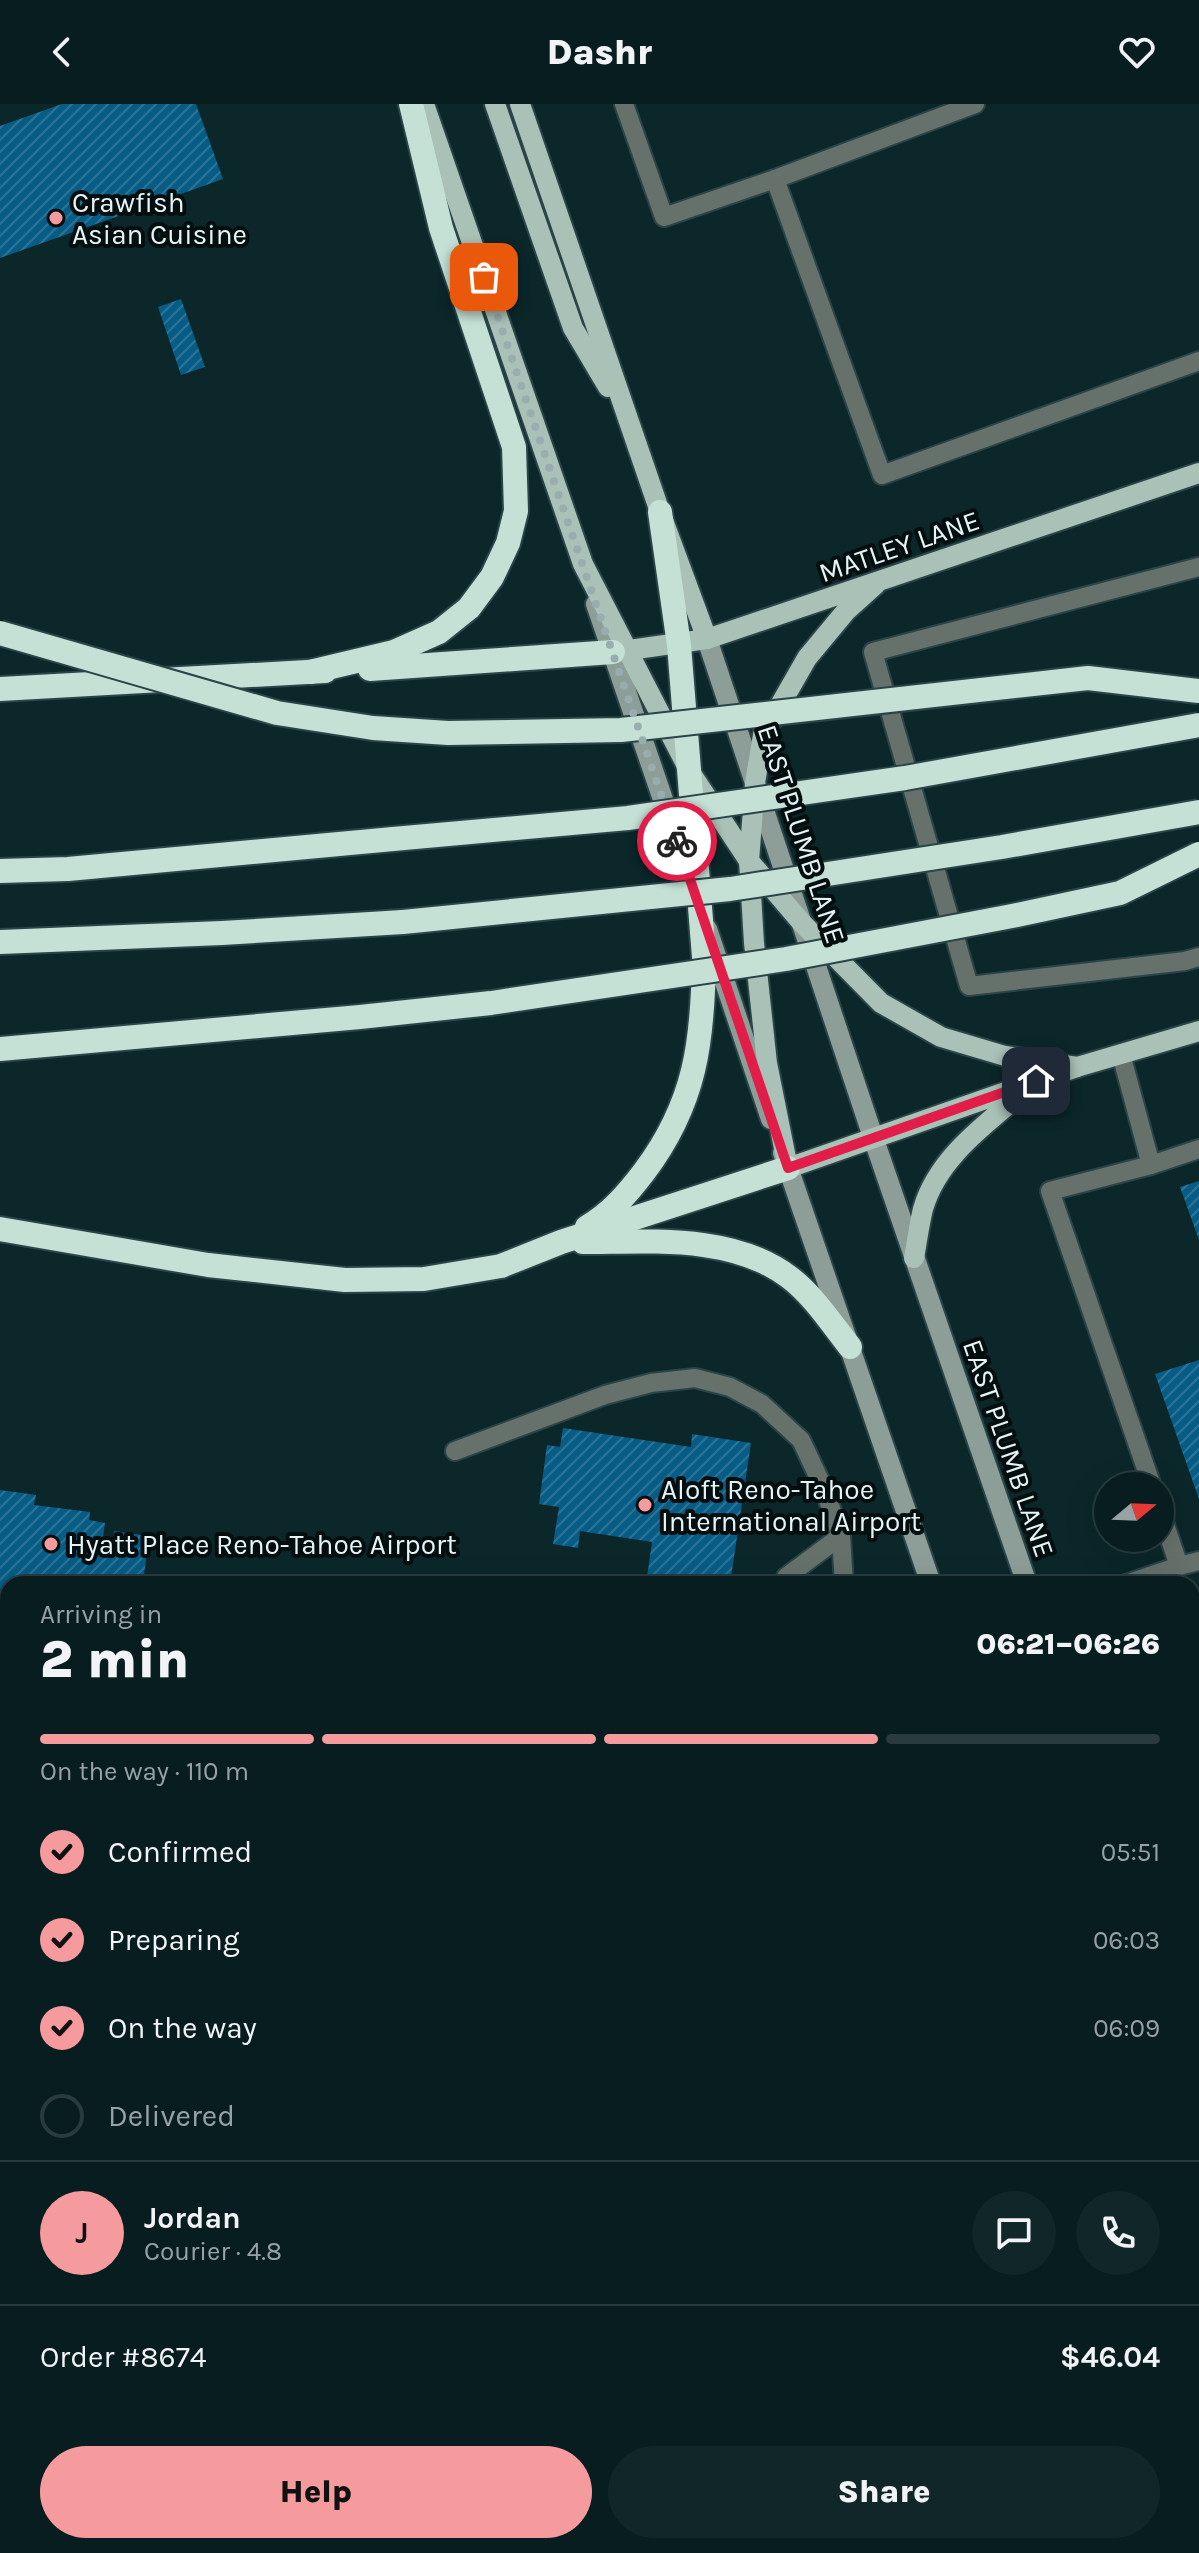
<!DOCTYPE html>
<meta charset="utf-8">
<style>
:root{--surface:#081d20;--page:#112629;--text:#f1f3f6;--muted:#98a2a5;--line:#293b3e;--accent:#f59b9d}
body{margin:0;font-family:Karla,sans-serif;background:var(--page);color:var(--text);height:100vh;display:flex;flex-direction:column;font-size:30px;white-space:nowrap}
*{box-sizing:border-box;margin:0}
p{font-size:26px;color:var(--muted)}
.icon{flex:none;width:44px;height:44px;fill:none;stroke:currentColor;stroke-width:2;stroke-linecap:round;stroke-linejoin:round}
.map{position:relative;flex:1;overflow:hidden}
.panel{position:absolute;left:0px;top:1472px;width:1200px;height:978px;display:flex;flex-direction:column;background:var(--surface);border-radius:24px 24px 0 0;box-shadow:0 8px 32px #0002,0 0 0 2px var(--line)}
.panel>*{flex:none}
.needle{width:52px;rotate:71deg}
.fabs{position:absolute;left:1094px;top:1368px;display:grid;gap:16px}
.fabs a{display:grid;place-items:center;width:80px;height:80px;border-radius:50%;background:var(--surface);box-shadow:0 8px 32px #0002,0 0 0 2px var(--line);font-size:40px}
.pin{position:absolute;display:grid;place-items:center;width:68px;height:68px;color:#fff;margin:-34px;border-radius:16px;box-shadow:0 4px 12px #0006}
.courier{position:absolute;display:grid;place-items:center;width:80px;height:80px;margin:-40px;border:6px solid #e11d48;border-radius:50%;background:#fff;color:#222;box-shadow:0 2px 10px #0007}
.head em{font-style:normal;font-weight:800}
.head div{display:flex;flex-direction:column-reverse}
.head{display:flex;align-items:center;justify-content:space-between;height:136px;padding:0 40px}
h1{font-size:52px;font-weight:800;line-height:60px}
.bar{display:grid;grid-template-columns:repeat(4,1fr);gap:12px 8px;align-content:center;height:96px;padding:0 40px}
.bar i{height:10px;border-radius:6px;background:var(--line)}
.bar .active{background:var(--accent)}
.bar p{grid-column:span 4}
.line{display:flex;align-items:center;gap:20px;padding:0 40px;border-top:2px solid var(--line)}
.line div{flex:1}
.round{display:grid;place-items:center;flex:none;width:84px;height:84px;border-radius:42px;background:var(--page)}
ol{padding:0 40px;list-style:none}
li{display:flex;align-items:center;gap:24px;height:88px}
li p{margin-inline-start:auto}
li .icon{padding:8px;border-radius:50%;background:var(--accent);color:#111;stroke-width:4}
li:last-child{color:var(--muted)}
li i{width:44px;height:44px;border:4px solid var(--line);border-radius:50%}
.primary-button{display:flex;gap:16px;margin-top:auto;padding:16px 40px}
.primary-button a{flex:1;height:92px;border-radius:48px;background:var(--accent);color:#111;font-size:32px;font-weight:800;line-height:92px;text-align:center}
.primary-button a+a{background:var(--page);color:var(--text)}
header{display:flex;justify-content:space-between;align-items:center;height:104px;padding:0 40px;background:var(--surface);font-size:36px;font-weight:800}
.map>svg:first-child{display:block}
</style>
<header><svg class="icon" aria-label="back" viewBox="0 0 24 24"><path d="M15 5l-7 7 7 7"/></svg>Dashr<svg class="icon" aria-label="heart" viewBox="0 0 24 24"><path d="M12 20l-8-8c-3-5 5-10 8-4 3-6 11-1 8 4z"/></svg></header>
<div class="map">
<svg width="1199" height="2449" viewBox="0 0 1199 2449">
<defs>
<pattern id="grass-tufts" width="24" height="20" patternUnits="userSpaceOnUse" patternTransform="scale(2)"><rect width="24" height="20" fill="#305216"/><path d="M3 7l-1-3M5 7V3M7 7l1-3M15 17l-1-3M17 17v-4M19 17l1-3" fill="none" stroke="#4e6c39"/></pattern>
<pattern id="garden-dots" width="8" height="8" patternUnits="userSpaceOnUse" patternTransform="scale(2)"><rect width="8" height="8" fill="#305216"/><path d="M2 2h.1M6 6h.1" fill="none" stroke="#4e6c39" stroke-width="1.8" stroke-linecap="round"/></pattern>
<pattern id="building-hatch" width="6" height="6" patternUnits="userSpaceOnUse" patternTransform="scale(2)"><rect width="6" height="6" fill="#075c85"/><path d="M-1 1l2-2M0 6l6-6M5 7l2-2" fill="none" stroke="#2b7497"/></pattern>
</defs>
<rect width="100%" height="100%" fill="#0b272a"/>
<path fill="url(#grass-tufts)" d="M0,2105L8,2106V2201L0,2199Z"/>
<g fill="url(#garden-dots)">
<path d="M1199,2144V2188L1192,2190V2147Z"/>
<path d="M0,2331L8,2332V2390L0,2389Z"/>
</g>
<g fill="url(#building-hatch)">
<path d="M62,0H196L223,75L0,154V22Z"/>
<path d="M181,195L205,263L181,271L158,203Z"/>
<path d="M1199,1077V1136L1180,1083Z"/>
<path d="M1199,1256V1395L1155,1270Z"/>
<path d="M563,1324L691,1343L692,1330L751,1339L730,1480H646L652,1438L580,1427L578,1444L553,1440L559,1403L539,1400L547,1341L560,1343Z"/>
<path d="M0,1386L36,1391L34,1401L90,1408L89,1416L105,1419L101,1447L111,1449L114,1427L149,1432L143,1480H8V1494L0,1493Z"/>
<path d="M1199,2362V2449H944L963,2442H1192V2364Z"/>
</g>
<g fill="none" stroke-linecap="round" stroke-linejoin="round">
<g stroke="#2a4447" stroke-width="22">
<g id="service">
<path d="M624,0L664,113L775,75L975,0"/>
<path d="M775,75L882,371L1199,257"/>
<path d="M1199,463L873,548L969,882L1185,857L1199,853"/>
<path d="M1121,950L1151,1061L1199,1045"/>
<path d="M1151,1061L1050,1087L1152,1382"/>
<path d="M455,1347L605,1291L651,1279L695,1274L730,1283L762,1300L801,1336L824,1385L841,1432L844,1480"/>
<path d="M1179,1462L1199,1457"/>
<path d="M786,1473L841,1432"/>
<path d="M1126,1480L1179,1462L1160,1406"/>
<path d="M1192,1597L1199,1588"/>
<path d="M0,1605L8,1607"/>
<path d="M1192,1608L1199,1621"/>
<path d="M0,1630L8,1625"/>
<path d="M0,1731L8,1719"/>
<path d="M6,2043L8,2024"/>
<path d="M1192,2262L1199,2260"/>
<path d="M1192,2323L1199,2330"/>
<path d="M670,2449L691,2442"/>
<path d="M831,2449L851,2442"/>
</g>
</g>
<g stroke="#2a4447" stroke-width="24">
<g id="tertiary">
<path d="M0,2042L8,2043"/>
<path d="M1192,2222L1199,2220"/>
<path d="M0,2408L8,2409"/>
</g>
</g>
<g stroke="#2a4447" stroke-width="24">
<g id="secondary">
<path d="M596,500L693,783"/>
<path d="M707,535L873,1033L1027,1480"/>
<path d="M707,825L771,1015"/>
<path d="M783,1049L931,1480"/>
<path d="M1192,1783L1199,1781"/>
<path d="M1192,1862L1199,1861"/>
<path d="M1192,1923L1199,1941"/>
<path d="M0,2241L8,2242"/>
</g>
</g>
<g stroke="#2a4447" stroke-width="24">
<g id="primary">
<path d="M424,0L583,460L690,668L749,757L802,819L881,899L941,933L1005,952L1077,963"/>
<path d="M495,0L573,224L608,283"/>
<path d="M520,0L660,408L707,535"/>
<path d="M876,480L846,507L807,554L763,631L755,679L749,757L754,839L767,959L788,1064L1077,963L1199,927"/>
<path d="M615,548L707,535L1199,369"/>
<path d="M914,1154C917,1138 919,1121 923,1105C938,1052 989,1018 1028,984"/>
</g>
</g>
<g stroke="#2a4447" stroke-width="28">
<g id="motorway">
<path d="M370,565L613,548"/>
<path d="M310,568L394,548L439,528L469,504L492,473L508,439L516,407L514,343L441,124L411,0"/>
<path d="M0,585L325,567"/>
<path d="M0,767L68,765L393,735"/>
<path d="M0,838L222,829L403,818"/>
<path d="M0,945L360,913L491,899"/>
<path d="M587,1123C611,1109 628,1089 644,1068C696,999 703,937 704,853L679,541L660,408"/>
<path d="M0,1125L208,1161L345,1176L424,1175L501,1162L561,1138L788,1064"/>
<path d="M583,1138C650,1138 732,1130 789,1173C813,1191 831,1219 850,1243"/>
<path d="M0,2317L8,2318"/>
</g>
</g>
<use href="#service" stroke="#66716c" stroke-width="18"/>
<use href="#tertiary" stroke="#66716c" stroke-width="20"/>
<use href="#secondary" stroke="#8c9e97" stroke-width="20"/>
<use href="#primary" stroke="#aac1b8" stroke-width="20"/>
<use href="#motorway" stroke="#c5e1d6" stroke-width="24"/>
<g stroke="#2a4447" stroke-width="28" stroke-linecap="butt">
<g id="motorway-bridge">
<path d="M0,529L277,609L373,624L448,629L621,626L1088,574L1199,587"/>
<path d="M393,735L628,714L905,674L1199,621"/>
<path d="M403,818L730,785L1002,743L1199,708"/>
<path d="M491,899L786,855L1012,812L1120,789L1199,750"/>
</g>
</g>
<use href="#motorway-bridge" stroke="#c5e1d6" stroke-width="24"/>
</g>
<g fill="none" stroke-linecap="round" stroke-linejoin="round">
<path stroke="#99adaf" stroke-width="8" stroke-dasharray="0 14.4" d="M484,173L677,737"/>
<path stroke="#e11d48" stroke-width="10" d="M677,737L788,1064L1036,977"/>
</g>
<g fill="#f59b9d" stroke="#040e0f" stroke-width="3">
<circle cx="56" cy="114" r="8"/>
<circle cx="645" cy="1401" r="8"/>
<circle cx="51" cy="1440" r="8"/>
</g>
<g text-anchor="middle" stroke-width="8" stroke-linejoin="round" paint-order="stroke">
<g font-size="28" fill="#e5f5f7" stroke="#040e0f" text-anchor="start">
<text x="72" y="108">Crawfish<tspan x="72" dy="32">Asian Cuisine</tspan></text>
<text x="661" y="1395">Aloft Reno-Tahoe<tspan x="661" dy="32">International Airport</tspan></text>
<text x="67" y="1450">Hyatt Place Reno-Tahoe Airport</text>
</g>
<g font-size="28" fill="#e5f5f7" stroke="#040e0f">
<text transform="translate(899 442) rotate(-19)" y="10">MATLEY LANE</text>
<text transform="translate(802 730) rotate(72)" y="10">EAST PLUMB LANE</text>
<text transform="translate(1009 1344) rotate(71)" y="10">EAST PLUMB LANE</text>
</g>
</g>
</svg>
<div class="fabs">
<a><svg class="needle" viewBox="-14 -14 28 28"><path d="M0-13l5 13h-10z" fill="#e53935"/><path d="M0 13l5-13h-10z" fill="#98a2a5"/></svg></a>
</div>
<div class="pin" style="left:484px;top:173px;background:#ea580c"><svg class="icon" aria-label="bag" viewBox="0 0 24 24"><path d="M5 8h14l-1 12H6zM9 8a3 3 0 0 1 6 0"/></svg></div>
<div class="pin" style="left:1036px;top:977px;background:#1f2937"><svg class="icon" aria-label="home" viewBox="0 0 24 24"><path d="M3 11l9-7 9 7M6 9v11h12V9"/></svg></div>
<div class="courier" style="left:677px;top:737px"><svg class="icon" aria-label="bike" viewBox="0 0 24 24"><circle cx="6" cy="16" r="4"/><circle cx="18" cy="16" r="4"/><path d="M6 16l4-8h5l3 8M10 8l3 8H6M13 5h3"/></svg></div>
<section class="panel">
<div class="head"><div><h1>2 min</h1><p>Arriving in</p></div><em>06:21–06:26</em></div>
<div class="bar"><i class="active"></i><i class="active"></i><i class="active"></i><i></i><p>On the way · 110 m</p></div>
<ol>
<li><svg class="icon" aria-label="check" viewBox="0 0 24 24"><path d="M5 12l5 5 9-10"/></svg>Confirmed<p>05:51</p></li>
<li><svg class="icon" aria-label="check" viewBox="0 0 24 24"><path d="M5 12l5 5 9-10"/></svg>Preparing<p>06:03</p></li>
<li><svg class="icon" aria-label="check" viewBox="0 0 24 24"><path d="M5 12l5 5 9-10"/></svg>On the way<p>06:09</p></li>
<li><i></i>Delivered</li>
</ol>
<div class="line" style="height:144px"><b class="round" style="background:var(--accent);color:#111">J</b><div><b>Jordan</b><p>Courier · 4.8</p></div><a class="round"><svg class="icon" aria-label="chat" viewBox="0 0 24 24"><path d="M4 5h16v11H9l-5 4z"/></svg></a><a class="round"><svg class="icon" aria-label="phone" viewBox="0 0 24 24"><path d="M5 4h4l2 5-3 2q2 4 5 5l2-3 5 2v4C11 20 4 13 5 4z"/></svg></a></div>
<div class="line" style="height:104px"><div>Order #8674</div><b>$46.04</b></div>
<div class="primary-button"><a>Help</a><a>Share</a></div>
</section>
</div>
